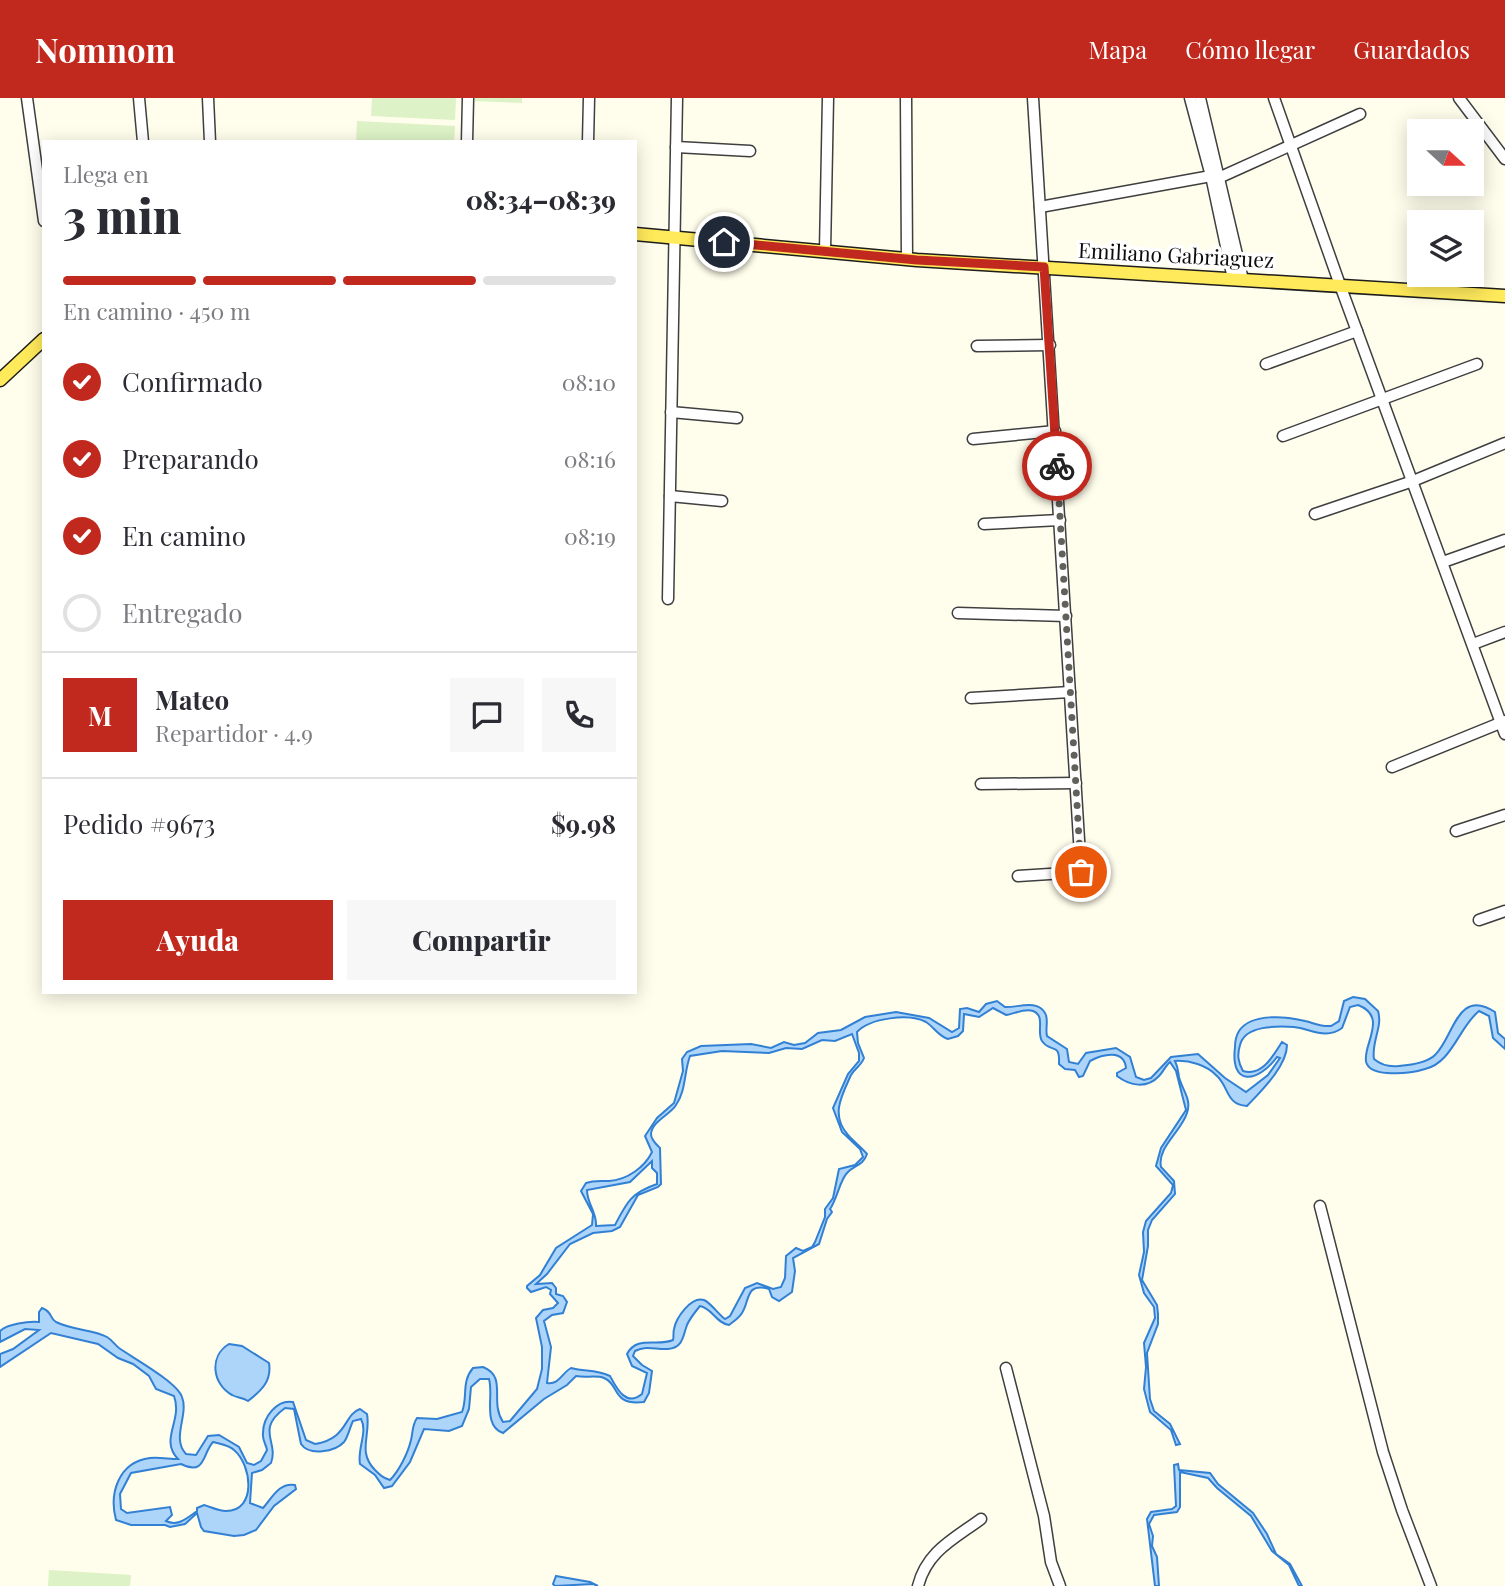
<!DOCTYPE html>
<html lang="es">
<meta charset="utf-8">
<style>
:root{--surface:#fff;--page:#f7f7f7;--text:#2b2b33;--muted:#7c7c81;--line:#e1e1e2;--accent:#c2291e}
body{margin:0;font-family:"Playfair Display",serif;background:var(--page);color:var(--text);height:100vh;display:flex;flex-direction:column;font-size:26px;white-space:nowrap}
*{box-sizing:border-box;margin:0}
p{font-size:23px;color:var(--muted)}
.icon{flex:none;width:38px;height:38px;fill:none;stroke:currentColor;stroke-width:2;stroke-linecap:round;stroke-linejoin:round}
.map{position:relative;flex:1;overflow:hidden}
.details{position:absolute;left:42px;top:42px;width:595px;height:854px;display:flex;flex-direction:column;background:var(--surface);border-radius:0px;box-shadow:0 4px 18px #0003}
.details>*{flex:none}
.needle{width:46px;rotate:111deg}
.controls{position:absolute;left:1407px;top:21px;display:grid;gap:14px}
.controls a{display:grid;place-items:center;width:77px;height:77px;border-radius:0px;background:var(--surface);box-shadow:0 4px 18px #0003;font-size:35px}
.pin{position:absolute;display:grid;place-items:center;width:60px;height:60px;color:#fff;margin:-30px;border:4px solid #fff;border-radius:50%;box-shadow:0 2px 7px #0007}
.courier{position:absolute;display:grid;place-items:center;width:70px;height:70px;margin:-35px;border:5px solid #c2291e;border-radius:50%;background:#fff;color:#222;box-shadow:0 2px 9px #0007}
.overview em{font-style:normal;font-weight:800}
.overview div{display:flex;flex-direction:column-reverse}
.overview{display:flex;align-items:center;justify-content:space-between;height:119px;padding:0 21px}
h1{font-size:46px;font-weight:800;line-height:52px}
.bar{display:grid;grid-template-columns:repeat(4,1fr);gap:10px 7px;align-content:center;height:84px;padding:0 21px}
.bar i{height:9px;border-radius:5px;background:var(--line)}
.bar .current{background:var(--accent)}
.bar p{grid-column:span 4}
.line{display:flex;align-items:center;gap:18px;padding:0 21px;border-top:2px solid var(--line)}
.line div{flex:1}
.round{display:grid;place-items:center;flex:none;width:74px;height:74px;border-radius:0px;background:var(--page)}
ol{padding:0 21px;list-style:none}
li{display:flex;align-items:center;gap:21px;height:77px}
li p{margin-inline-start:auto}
li .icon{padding:7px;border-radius:50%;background:var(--accent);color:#fff;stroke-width:4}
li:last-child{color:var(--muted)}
li i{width:38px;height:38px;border:4px solid var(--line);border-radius:50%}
.primary-button{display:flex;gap:14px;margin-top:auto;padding:14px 21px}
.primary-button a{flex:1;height:80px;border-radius:0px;background:var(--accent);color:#fff;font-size:28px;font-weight:800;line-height:80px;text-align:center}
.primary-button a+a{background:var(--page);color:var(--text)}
header{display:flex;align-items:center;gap:42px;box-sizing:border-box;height:98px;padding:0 35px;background:var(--accent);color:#fff}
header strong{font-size:33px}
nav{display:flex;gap:38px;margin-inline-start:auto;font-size:24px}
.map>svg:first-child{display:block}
</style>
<header>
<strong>Nomnom</strong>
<nav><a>Mapa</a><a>Cómo llegar</a><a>Guardados</a></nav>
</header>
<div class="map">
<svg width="1505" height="1488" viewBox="0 0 1505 1488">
<rect width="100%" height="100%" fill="#fffdeb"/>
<g fill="#ddf2c6">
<path d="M372,0H456L455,22L371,18Z"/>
<path d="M475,0H522V5L475,3Z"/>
<path d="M357,23L455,28L454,44H356Z"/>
<path d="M49,1472L131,1477L130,1488H48Z"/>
</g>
<g fill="#add4f9" stroke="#3180d4" stroke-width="2" fill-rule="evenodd">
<path d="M1353,899L1365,901L1378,913C1383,929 1371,944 1374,961C1381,967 1390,969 1399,968C1411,967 1427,965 1435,957C1454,939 1457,889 1495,914L1498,935L1505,941V951L1493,940L1489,918L1479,913C1459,929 1452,965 1425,971C1412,975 1400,976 1387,975C1335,971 1400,923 1358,907L1350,909L1342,930C1326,942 1311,931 1294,929C1277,928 1245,927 1240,947C1237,957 1238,964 1243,973C1262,979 1273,958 1282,944L1287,947C1287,968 1261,993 1247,1008C1226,1007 1229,989 1217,978C1207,967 1189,962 1175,963C1178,969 1178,973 1179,979C1182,992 1192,1001 1187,1015C1181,1034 1157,1049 1161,1069L1174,1083L1175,1096L1152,1122L1148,1132V1148L1142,1182L1157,1207L1158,1216V1226L1147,1255L1150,1301L1154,1313L1170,1326L1180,1346L1176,1347L1171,1332L1150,1314L1144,1291L1146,1269L1144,1245L1155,1220L1154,1209L1144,1195L1139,1177L1144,1154L1143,1134L1146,1123L1171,1095L1173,1087L1156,1068L1161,1050L1186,1012L1176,973L1170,964C1165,968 1164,973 1159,978C1147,991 1130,988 1117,978V975L1126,970C1124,951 1103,956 1090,963L1083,978L1079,979L1075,972L1065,971L1059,966C1060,943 1051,956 1042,943C1036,934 1046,918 1033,913C1024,910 1014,916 1006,917L993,910L979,919L964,916L963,933L958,938L948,941C938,938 934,929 926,924C909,915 870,920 857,934L858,945L864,960C861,968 855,970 851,977C842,997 830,1017 848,1037C854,1044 861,1049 867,1056C863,1068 854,1067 847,1075C840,1082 837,1101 830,1111L832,1114L827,1121L819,1146L793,1160L795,1173L792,1194L779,1203L772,1199L769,1191C745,1184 750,1203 742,1215C739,1220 733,1224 729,1227C716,1225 712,1210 700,1208C695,1214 690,1220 687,1227C683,1238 683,1250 668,1251C656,1252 647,1247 635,1253L633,1258L642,1267L652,1273L649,1295L644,1304C611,1308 620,1286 604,1280C597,1277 585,1280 576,1278L567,1287L544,1301L503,1335C482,1327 494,1298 489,1281H480L471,1289L469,1311L462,1328L449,1333L424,1331L410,1364L392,1388L384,1390L375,1377L360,1366C357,1351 368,1334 361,1321L353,1323C350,1329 348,1339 344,1344C335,1354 309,1358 301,1346L294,1311L285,1310C255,1332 279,1343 271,1365L262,1372L252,1375L250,1405L263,1410C272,1400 279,1384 295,1387L296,1391L274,1408L256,1432L244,1437L234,1438L204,1433L201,1429L197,1415L185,1426L170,1429L165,1427H131L116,1422C109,1396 118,1364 150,1360C158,1359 170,1361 178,1361C159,1341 183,1323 174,1298L156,1291L149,1278L133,1266L118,1260L98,1246L51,1235L0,1269V1256L13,1251L39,1232L25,1231L0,1244V1233C7,1226 29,1223 39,1224V1214L42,1210C53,1214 49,1220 56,1224C72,1232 95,1232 107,1239C112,1242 115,1247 119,1250C133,1260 177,1284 182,1299C189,1317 171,1340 186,1356L196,1357L208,1338L219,1337L239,1349L247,1365L254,1367L261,1363L267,1352C266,1346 262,1342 263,1335C263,1319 277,1301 293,1304L306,1342L315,1346C349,1340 343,1317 360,1311L367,1316C371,1337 357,1354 375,1372C380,1377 383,1380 390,1382C399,1373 408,1355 411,1342C413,1334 412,1327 417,1320L437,1321L462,1314C468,1299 461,1284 473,1270L483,1269C508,1279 489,1303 503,1324L510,1323L537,1291L542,1271V1249L536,1220L543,1212L553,1210L558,1205L550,1196L551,1192L546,1189L531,1194L527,1190V1188L540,1177L556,1150L592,1127L593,1116L581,1093L586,1085C594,1082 601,1083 609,1083C627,1082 645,1069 652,1054L645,1038L657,1020L674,1005L683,973L682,961L687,954L701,948L751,946L771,950L784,944L794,947L805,945L818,935L841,932L865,919L896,914L929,920L952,934L959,930L960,911L967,910L979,914L986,906L997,903L1005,909C1017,910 1037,901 1045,915C1049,921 1045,931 1047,938L1067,951L1069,964L1078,966L1086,955L1116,950L1130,959L1136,979L1144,982L1151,980L1171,959L1198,956L1225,980L1246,994L1268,977L1280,960L1277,959C1258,985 1230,989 1235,949C1235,943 1236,938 1239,933C1251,915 1286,918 1305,923C1314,925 1321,929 1331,928L1339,923L1344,903ZM852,936L859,955V963L848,976L833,1010L842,1034L860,1051L863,1059L855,1067L839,1071L833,1100L825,1111V1119L815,1144L812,1149L803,1153L796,1150L786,1158L785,1180L781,1189L773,1191L757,1185L745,1190L730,1218L725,1221C718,1216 711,1205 704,1202C691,1198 676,1220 674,1231C673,1234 674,1238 673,1242C657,1249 637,1237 627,1256L632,1268L647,1275L642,1296C626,1309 617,1291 610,1278C594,1271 586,1274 571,1270C562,1275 559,1287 547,1285L551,1249L544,1223L552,1217L563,1215L567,1204L563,1198L556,1196V1190L552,1185L536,1186L547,1176L570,1146L593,1135L612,1133L620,1129L638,1097L658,1089L661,1086L660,1050C656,1046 651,1042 651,1036C652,1023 670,1017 676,1007C686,993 684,974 690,958L722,953L769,955L786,950L802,951L822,942L835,943ZM652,1063V1070L657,1075V1086C631,1095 627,1104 615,1127L596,1128C597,1114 587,1106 587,1092L630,1084ZM213,1344C220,1346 229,1347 234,1352C252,1367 257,1413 226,1413C218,1413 211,1409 204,1407L197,1410V1413C187,1420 178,1429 166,1423L172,1417L170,1409L127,1415L121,1411L120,1396L131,1375L181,1366C206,1378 202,1356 213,1344Z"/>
<path d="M229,1246L242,1248L269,1265C272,1283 261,1293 248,1303C242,1299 237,1300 232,1297C212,1286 209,1258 229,1246Z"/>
<path d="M1178,1366L1179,1372L1210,1375L1218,1386L1253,1415L1267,1436L1276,1456L1290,1466L1302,1488H1299L1289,1467L1272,1453L1251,1418L1217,1390L1208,1380L1180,1374V1409L1177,1414L1154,1417L1149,1426L1153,1438L1152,1448L1157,1459L1159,1488H1155L1147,1421L1151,1414L1172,1411L1176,1408L1174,1367Z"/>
<path d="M556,1478L590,1484L598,1488L593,1486L555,1488L553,1486Z"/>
</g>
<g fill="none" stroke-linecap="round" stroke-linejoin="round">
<g stroke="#3f3f3f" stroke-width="13">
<g id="minor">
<path d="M27,0L44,123"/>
<path d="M139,0L143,44"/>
<path d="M208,0L210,44"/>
<path d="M906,0L907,161"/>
<path d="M1190,0L1211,78L1233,181"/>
<path d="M1200,0L1243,182"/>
<path d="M1274,0L1340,187L1505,636"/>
<path d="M1459,0L1505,61"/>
<path d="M467,44L468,0"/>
<path d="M588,44L589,0"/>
<path d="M676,49L750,53"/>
<path d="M1214,82L1360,16"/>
<path d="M1040,109L1211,78"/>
<path d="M825,153L828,0"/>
<path d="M977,248L1050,247"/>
<path d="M1266,266L1357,233"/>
<path d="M671,314L737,320"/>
<path d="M1283,338L1477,266"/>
<path d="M973,341L1055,333"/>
<path d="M670,398L722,403"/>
<path d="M1315,416L1413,383L1505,345"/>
<path d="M984,426L1060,422"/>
<path d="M1443,464L1505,442"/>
<path d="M668,501L677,0"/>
<path d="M958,515L1066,518"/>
<path d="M1473,546L1505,534"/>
<path d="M971,600L1070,594"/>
<path d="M1392,669L1505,623"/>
<path d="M981,686L1076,685"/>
<path d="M1456,733L1505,717"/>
<path d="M1018,778L1081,774L1033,0"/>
<path d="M1479,822L1505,813"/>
<path d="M1320,1108L1383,1354L1402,1412L1431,1488"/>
<path d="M1006,1270L1044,1418L1051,1464L1060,1488"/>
<path d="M918,1488C927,1453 954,1441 981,1421"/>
</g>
</g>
<g stroke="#1d1d1d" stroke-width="15">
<g id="major">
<path d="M635,136L917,162L1505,198"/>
<path d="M0,282L44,241"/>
</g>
</g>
<use href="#minor" stroke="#fff" stroke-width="10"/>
<use href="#major" stroke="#ffea5b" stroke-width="12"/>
</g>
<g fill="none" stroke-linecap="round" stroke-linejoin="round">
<path stroke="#61605a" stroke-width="7" stroke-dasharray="0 12.6" d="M1057,368L1081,774"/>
<path stroke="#c2291e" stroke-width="9" d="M724,144L917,162L1044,169L1057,368"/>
</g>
<g text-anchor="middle" stroke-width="7" stroke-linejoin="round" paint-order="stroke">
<g font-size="21" fill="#0c0c0c" stroke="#fff">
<text transform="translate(1176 158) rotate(3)" y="7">Emiliano Gabriaguez</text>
</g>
</g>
</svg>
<div class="controls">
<a><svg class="needle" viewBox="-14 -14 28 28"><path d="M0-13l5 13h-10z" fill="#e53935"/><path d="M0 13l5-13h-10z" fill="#7c7c81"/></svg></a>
<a><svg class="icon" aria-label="layers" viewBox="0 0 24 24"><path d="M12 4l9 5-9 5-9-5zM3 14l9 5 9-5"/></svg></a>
</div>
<div class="pin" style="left:1081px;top:774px;background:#ea580c"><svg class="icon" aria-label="bag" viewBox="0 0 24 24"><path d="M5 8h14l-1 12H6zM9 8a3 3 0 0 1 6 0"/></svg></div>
<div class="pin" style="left:724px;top:144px;background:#1f2937"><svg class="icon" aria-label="home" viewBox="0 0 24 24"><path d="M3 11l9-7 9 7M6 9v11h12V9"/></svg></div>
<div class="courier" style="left:1057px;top:368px"><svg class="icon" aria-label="bike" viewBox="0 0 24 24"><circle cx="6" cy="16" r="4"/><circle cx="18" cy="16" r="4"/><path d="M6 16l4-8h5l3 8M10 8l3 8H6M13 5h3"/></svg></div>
<section class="details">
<div class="overview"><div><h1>3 min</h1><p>Llega en</p></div><em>08:34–08:39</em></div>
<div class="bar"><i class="current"></i><i class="current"></i><i class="current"></i><i></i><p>En camino · 450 m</p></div>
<ol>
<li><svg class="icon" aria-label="check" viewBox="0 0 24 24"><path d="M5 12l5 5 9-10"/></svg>Confirmado<p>08:10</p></li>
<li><svg class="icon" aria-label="check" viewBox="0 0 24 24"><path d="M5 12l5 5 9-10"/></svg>Preparando<p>08:16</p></li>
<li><svg class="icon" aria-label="check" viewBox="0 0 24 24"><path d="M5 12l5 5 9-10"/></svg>En camino<p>08:19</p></li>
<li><i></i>Entregado</li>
</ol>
<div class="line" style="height:126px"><b class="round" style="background:var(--accent);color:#fff">M</b><div><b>Mateo</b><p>Repartidor · 4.9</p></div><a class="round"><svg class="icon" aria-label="chat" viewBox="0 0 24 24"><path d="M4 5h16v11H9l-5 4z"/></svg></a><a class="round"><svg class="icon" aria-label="phone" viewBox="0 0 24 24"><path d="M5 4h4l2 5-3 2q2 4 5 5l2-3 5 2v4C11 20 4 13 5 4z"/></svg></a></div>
<div class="line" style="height:91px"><div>Pedido #9673</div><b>$9.98</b></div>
<div class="primary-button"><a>Ayuda</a><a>Compartir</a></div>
</section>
</div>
